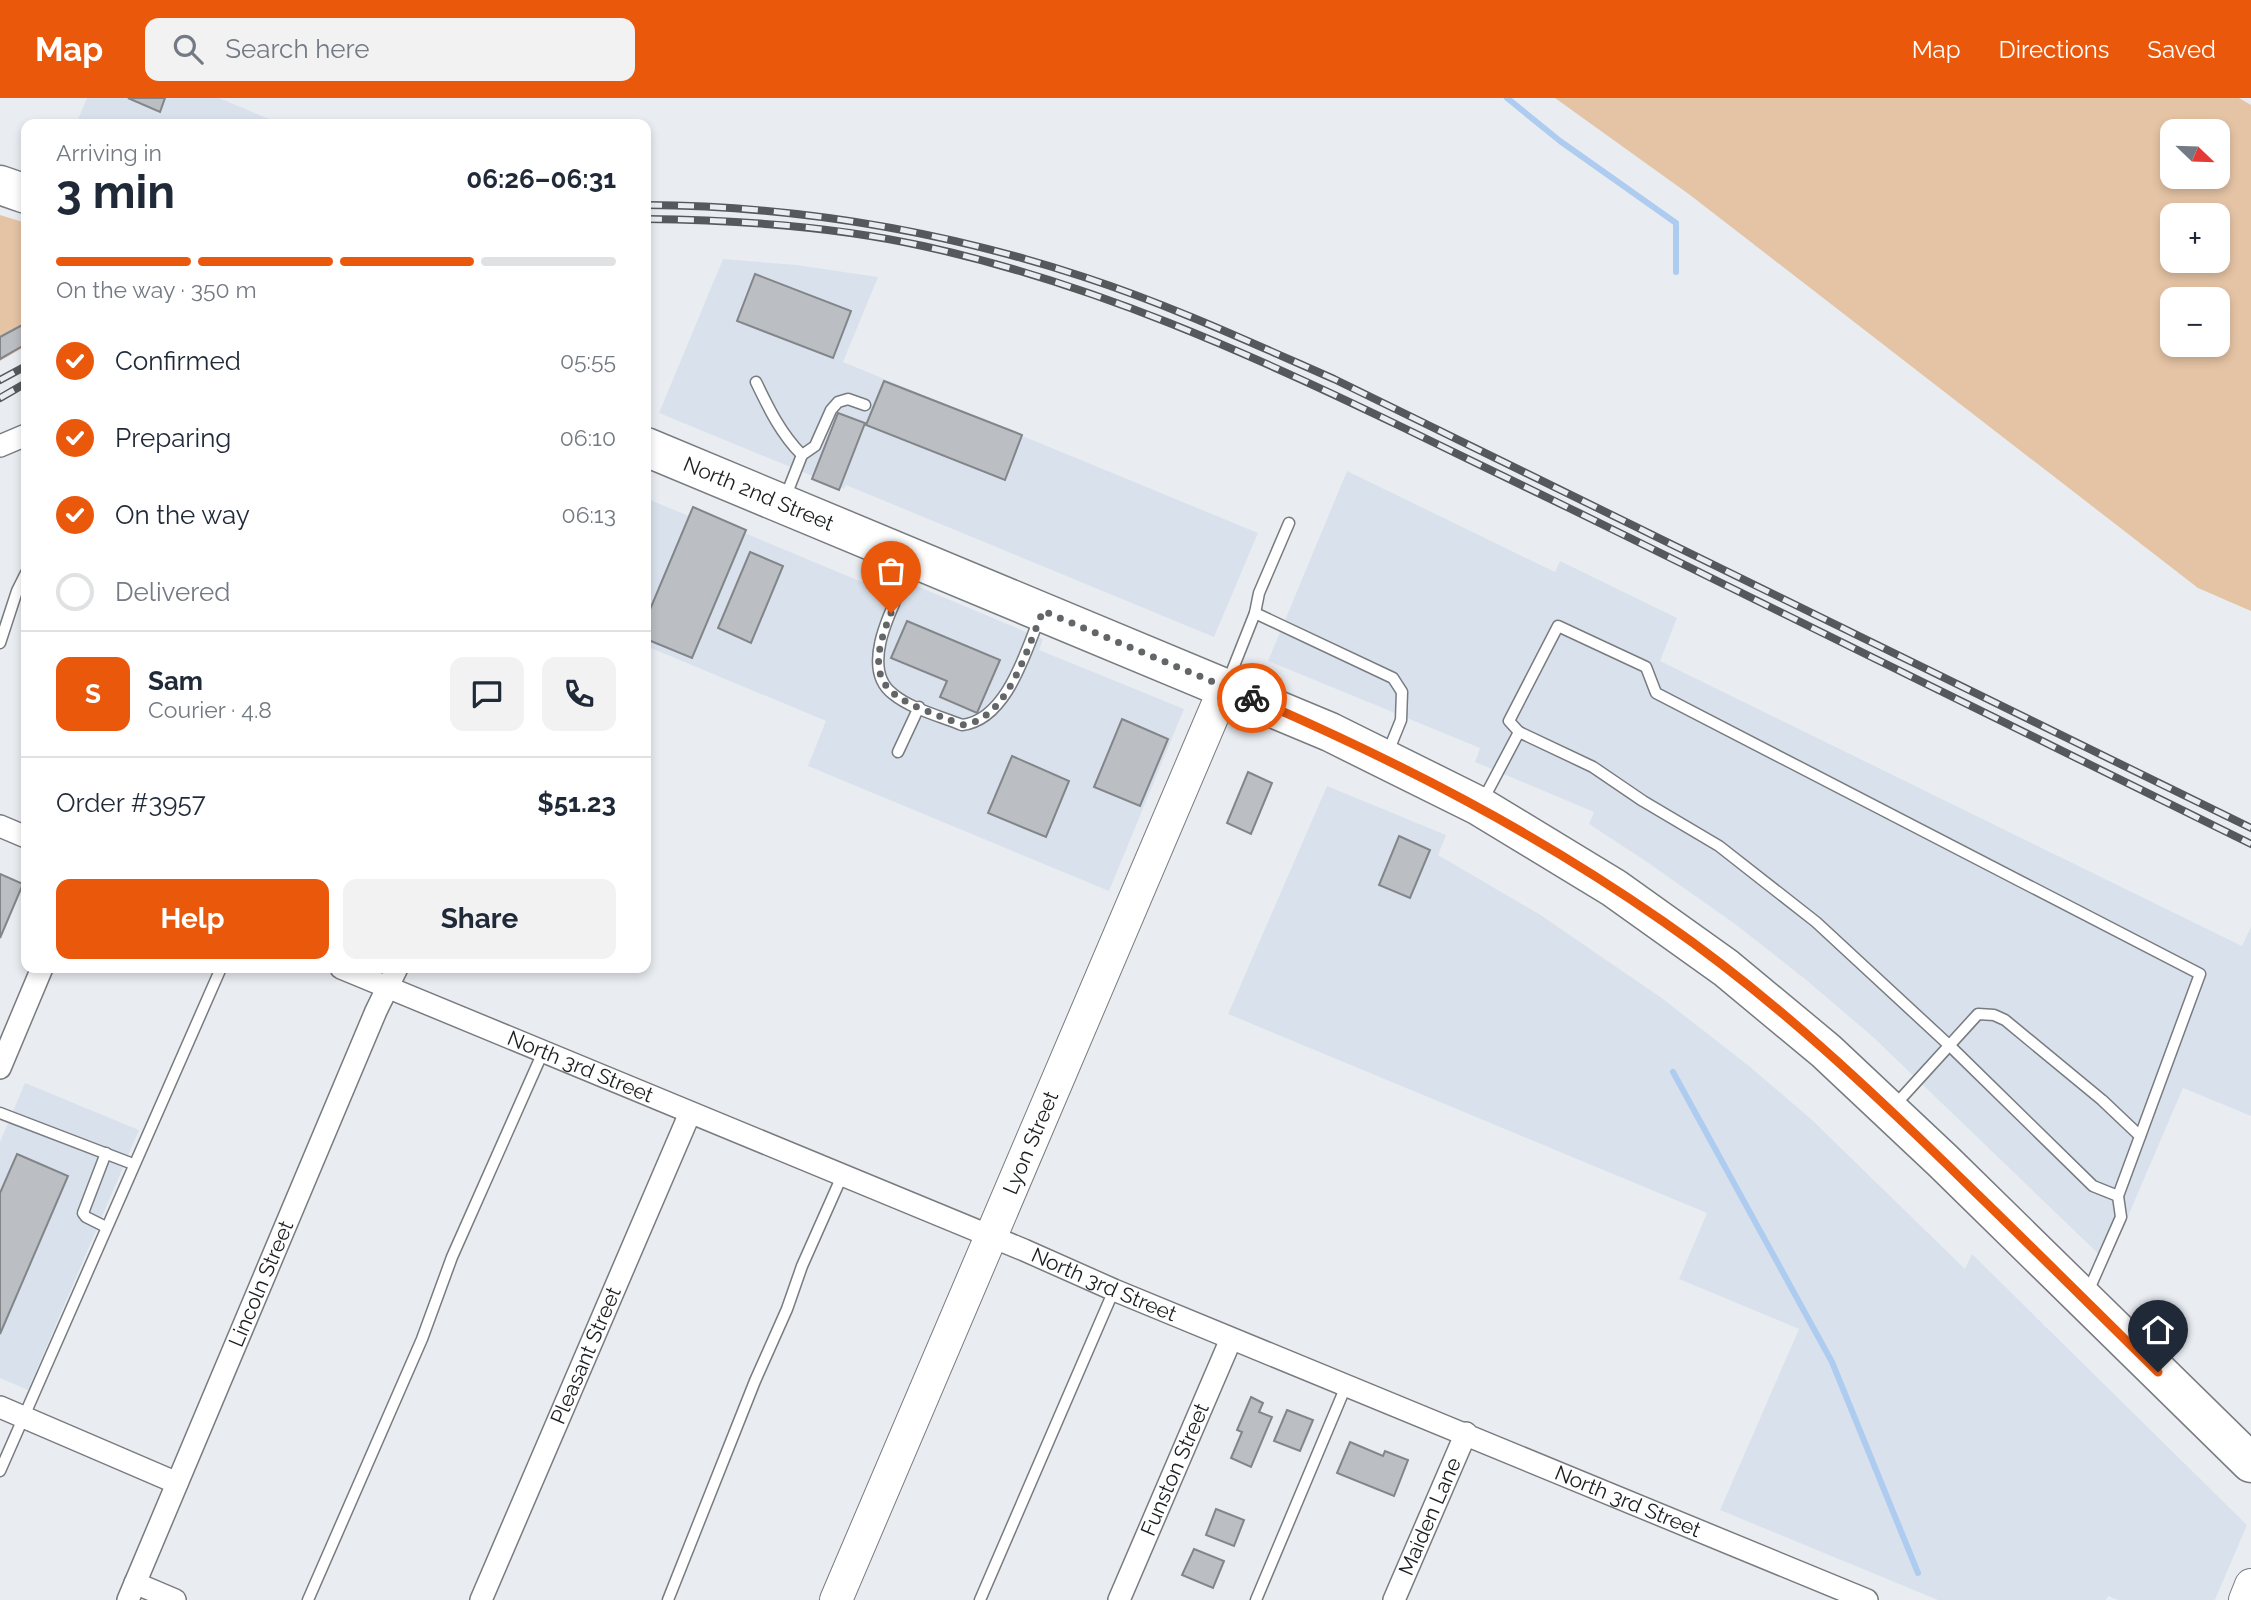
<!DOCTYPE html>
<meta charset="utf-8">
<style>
:root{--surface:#fff;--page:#f2f2f3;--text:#1f2937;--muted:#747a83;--line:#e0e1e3;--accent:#ea580c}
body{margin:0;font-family:Raleway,sans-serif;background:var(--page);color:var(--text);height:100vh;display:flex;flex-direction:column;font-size:26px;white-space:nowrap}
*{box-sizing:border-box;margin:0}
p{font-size:23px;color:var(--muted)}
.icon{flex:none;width:38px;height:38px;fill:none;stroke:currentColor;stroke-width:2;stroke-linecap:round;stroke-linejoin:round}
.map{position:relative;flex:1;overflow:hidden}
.drawer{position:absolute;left:21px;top:21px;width:630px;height:854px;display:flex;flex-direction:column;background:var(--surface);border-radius:14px;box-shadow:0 4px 10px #0003}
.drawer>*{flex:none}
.needle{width:46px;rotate:113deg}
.buttons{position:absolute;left:2160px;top:21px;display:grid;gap:14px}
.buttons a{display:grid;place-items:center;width:70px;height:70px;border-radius:14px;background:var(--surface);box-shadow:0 4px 10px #0003;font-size:35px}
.pin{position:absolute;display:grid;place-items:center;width:60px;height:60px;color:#fff;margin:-72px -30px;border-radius:50% 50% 50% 0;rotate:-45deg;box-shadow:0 0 7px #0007}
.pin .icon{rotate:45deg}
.courier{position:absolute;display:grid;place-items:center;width:70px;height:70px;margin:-35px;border:5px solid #ea580c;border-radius:50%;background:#fff;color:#222;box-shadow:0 2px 9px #0007}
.headline em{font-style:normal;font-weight:700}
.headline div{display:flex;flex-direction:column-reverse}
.headline{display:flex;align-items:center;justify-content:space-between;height:119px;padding:0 35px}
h1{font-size:46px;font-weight:700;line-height:52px}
.bar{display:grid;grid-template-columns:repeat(4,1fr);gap:10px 7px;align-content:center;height:84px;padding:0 35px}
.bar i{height:9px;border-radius:5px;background:var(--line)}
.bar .on{background:var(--accent)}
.bar p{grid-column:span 4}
.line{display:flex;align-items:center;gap:18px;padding:0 35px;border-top:2px solid var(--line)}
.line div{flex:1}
.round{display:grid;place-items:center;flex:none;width:74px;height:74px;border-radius:14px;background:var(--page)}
ol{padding:0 35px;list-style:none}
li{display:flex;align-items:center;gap:21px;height:77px}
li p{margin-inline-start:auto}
li .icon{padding:7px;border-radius:50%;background:var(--accent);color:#fff;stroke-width:4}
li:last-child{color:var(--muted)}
li i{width:38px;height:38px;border:4px solid var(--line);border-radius:50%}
.button{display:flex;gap:14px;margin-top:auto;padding:14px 35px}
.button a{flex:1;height:80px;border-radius:14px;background:var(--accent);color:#fff;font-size:28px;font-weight:700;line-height:80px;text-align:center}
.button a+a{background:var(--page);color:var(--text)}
header{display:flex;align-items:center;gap:42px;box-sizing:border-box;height:98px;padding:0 35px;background:var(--accent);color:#fff}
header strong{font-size:33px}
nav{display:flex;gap:38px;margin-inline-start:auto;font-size:24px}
.search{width:490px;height:63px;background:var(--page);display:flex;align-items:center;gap:18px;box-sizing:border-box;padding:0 24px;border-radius:14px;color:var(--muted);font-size:26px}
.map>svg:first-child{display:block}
</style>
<header>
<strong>Map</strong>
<div class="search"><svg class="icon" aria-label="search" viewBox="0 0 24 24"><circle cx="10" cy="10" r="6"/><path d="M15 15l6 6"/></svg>Search here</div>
<nav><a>Map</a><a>Directions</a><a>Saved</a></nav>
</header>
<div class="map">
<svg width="2251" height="1502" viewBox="0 0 2251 1502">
<rect width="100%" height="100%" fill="#e9edf1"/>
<g fill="#d9e2ec">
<path d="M87,0H219L281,26H76Z"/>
<path d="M723,161L796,167L878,179L843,264L1258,435L1214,539L846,387L844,391L659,315Z"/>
<path d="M1347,373L1555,474L1560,463L1677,520L1660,563L2242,848L2251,829V1018L2183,990L2108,1165L1873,939L1805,881L1735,826L1647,764L1589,726L1594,714L1475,664L1480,650L1268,563Z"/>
<path d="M650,402L743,440L745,435L881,492L888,476L1043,541L1039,552L1184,611L1109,793L808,668L826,623L646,548V404Z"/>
<path d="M1327,688L1446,737L1438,757L1539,816L1663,901L1749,968L1811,1021L1965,1171L1972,1156L2247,1427L2215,1502H2118L2108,1498L2106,1502H1938L1720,1412L1799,1231L1679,1181L1707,1115L1228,916Z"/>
<path d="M25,985L139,1032L28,1292L0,1280V1044Z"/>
</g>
<g fill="#e5c4a5" fill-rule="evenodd">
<path d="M1555,0H2239L2251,7V513L2198,490L1690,97ZM2172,33H2217V79H2172ZM2172,117H2217V163H2172ZM2172,201H2217V247H2172Z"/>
<path d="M0,117L26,125V248L0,263Z"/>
</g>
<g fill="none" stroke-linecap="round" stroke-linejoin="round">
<g stroke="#aeccf0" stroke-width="6">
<path d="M1507,0L1560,43L1676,125V174"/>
<path d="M1673,974L1832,1264L1918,1475"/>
</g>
</g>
<g fill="#bbbec2" stroke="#828589" stroke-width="2">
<path d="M128,0H165L160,14Z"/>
<path d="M755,176L851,213L833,260L737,223Z"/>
<path d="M26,225V246L0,261V239Z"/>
<path d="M884,283L1022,337L1005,382L866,327Z"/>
<path d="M838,315L865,325L839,392L812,381Z"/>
<path d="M693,409L746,432L692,560L646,541V521Z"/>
<path d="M750,454L783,468L751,545L718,530Z"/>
<path d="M907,523L1000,562L977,615L940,599L947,583L891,560Z"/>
<path d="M1122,621L1168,641L1140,708L1094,689Z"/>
<path d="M1012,658L1069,683L1046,739L988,715Z"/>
<path d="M1248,674L1272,685L1251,736L1227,725Z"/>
<path d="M1399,738L1430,752L1410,800L1379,787Z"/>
<path d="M0,776L23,786L0,840Z"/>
<path d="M17,1056L68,1078L0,1236V1095Z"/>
<path d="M1251,1299L1263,1305L1259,1314L1272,1319L1251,1369L1231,1360L1242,1334L1237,1332Z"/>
<path d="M1287,1312L1313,1322L1300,1353L1274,1343Z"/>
<path d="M1350,1344L1383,1358L1385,1353L1408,1362L1394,1398L1337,1375Z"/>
<path d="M1216,1411L1244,1422L1234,1448L1206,1437Z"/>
<path d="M1194,1451L1224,1463L1213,1490L1182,1477Z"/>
</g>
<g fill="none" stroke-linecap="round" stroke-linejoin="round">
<g stroke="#787b7f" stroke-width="13">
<g id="lane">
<path d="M756,284C769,311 781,336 802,357"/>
<path d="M785,400L802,357L815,348L831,312L838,304L848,301L865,307"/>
<path d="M912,467C898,499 856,568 893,596C911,611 940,618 962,627C1006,622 1025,556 1039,521"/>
<path d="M1255,515L1393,580L1402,594L1401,622L1388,654"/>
<path d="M0,545L17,493L26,475"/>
<path d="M1228,583L1255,515L1259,495L1289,425"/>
<path d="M1519,634L1593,669L1643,703L1719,748L1816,824L1950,948L2093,1088L2118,1098"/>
<path d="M898,654L919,609"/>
<path d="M1482,704L1519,634L1509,623L1558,528L1646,569L1656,595L2200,876L2118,1098L2121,1119L2087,1196"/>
<path d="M1895,1007L1978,916L1994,917L2005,922L2102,1002L2140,1038"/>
<path d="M0,1015L133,1066"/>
<path d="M106,1129L86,1119L83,1115L106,1055"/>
<path d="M0,1373L221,870"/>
<path d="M308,1502L422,1241L452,1159L543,954"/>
<path d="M668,1502L755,1283L787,1211L802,1168L842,1078"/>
<path d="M980,1502L1114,1192"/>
<path d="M1256,1502L1346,1288"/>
</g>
</g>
<g stroke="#787b7f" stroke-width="24">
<g id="street">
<path d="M0,348L26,337"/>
<path d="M0,728L26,739"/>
<path id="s1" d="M341,870L1024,1152L1114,1192L1867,1502"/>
<path d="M0,970L42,870"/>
<path d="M0,1309L177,1385"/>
<path d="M135,1485L175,1502"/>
<path id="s2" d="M128,1502L376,913L397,870"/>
<path id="s3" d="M481,1502L690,1015"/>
<path id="s4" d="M1119,1502L1231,1241"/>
<path id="s5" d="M1394,1502L1466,1335"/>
</g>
</g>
<g stroke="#787b7f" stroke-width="34">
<g id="secondary">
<path id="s6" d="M836,1502L1225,589"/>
<path d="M2245,1502L2251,1487"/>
</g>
</g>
<g stroke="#787b7f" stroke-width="41">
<g id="highway">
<path d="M0,87L26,96"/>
<path id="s7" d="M646,349L1330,634L1479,708L1614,790L1726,870L1826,953L1943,1063L2251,1365"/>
</g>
</g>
<use href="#lane" stroke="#fff" stroke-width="10"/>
<use href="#street" stroke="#fff" stroke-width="21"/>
<use href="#secondary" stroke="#fff" stroke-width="32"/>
<use href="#highway" stroke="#fff" stroke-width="38"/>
<g stroke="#56595b" stroke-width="8">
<g id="rail">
<path d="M646,107C796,108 941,132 1084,179C1170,207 1252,245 1334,281L2251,730"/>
<path d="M646,121C738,122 833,128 923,148C1092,185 1249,255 1404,330C1478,366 1551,401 1624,437C1833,540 2042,643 2251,746"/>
<path d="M0,282L26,268"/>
<path d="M0,300L26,285"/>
</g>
</g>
<use href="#rail" stroke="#e9edf1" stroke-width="5" stroke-dasharray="16" stroke-linecap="butt"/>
</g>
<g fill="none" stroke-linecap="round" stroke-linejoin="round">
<path stroke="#636668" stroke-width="7" stroke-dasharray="0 12.6" d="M891,515C857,597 897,600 962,627C1008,622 1027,550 1043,513L1252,600"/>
<path stroke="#ea580c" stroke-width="9" d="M1252,600C1399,664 1532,732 1664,824C1775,901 1874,995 1971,1090C2034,1151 2096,1213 2158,1274"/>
</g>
<g text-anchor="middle" stroke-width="7" stroke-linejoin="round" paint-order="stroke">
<g font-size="21" fill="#1b1d1e" stroke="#e9edf1">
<text dy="7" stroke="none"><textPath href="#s7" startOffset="122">North 2nd Street</textPath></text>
<text dy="7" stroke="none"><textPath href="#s1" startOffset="259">North 3rd Street</textPath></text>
<text dy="7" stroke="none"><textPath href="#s6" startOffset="497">Lyon Street</textPath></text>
<text dy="7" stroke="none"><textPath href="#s2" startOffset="343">Lincoln Street</textPath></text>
<text dy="7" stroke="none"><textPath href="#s1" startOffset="826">North 3rd Street</textPath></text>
<text dy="7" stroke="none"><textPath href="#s3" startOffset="266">Pleasant Street</textPath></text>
<text dy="7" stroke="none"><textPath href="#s4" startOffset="142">Funston Street</textPath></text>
<text dy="7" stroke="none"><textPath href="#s1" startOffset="1393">North 3rd Street</textPath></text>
<text dy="7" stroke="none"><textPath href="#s5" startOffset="91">Maiden Lane</textPath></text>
</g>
</g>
</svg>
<div class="buttons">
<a><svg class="needle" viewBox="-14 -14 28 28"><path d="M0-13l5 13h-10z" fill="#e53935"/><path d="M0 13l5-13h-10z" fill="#747a83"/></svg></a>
<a>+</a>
<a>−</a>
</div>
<div class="pin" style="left:891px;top:515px;background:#ea580c"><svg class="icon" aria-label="bag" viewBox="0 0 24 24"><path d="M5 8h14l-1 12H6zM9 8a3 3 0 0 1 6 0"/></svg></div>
<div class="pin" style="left:2158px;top:1274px;background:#1f2937"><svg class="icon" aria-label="home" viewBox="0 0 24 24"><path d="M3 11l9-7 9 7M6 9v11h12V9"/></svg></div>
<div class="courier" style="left:1252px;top:600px"><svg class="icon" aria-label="bike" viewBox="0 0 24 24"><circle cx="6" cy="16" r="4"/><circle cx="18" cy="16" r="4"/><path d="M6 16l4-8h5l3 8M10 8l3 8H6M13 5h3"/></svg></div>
<section class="drawer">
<div class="headline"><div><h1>3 min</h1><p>Arriving in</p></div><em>06:26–06:31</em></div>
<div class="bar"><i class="on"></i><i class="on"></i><i class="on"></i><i></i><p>On the way · 350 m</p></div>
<ol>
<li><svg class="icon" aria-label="check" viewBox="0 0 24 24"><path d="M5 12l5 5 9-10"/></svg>Confirmed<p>05:55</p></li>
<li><svg class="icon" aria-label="check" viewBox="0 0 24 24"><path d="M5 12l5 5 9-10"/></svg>Preparing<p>06:10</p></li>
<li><svg class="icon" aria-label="check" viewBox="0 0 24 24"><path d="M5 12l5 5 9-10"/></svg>On the way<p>06:13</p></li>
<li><i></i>Delivered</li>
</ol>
<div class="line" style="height:126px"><b class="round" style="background:var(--accent);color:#fff">S</b><div><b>Sam</b><p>Courier · 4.8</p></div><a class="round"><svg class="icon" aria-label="chat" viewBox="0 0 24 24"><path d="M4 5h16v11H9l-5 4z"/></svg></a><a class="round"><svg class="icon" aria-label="phone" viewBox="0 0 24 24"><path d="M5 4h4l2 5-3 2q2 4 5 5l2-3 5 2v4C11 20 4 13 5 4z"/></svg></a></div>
<div class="line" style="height:91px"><div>Order #3957</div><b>$51.23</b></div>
<div class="button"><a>Help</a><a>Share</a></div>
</section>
</div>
